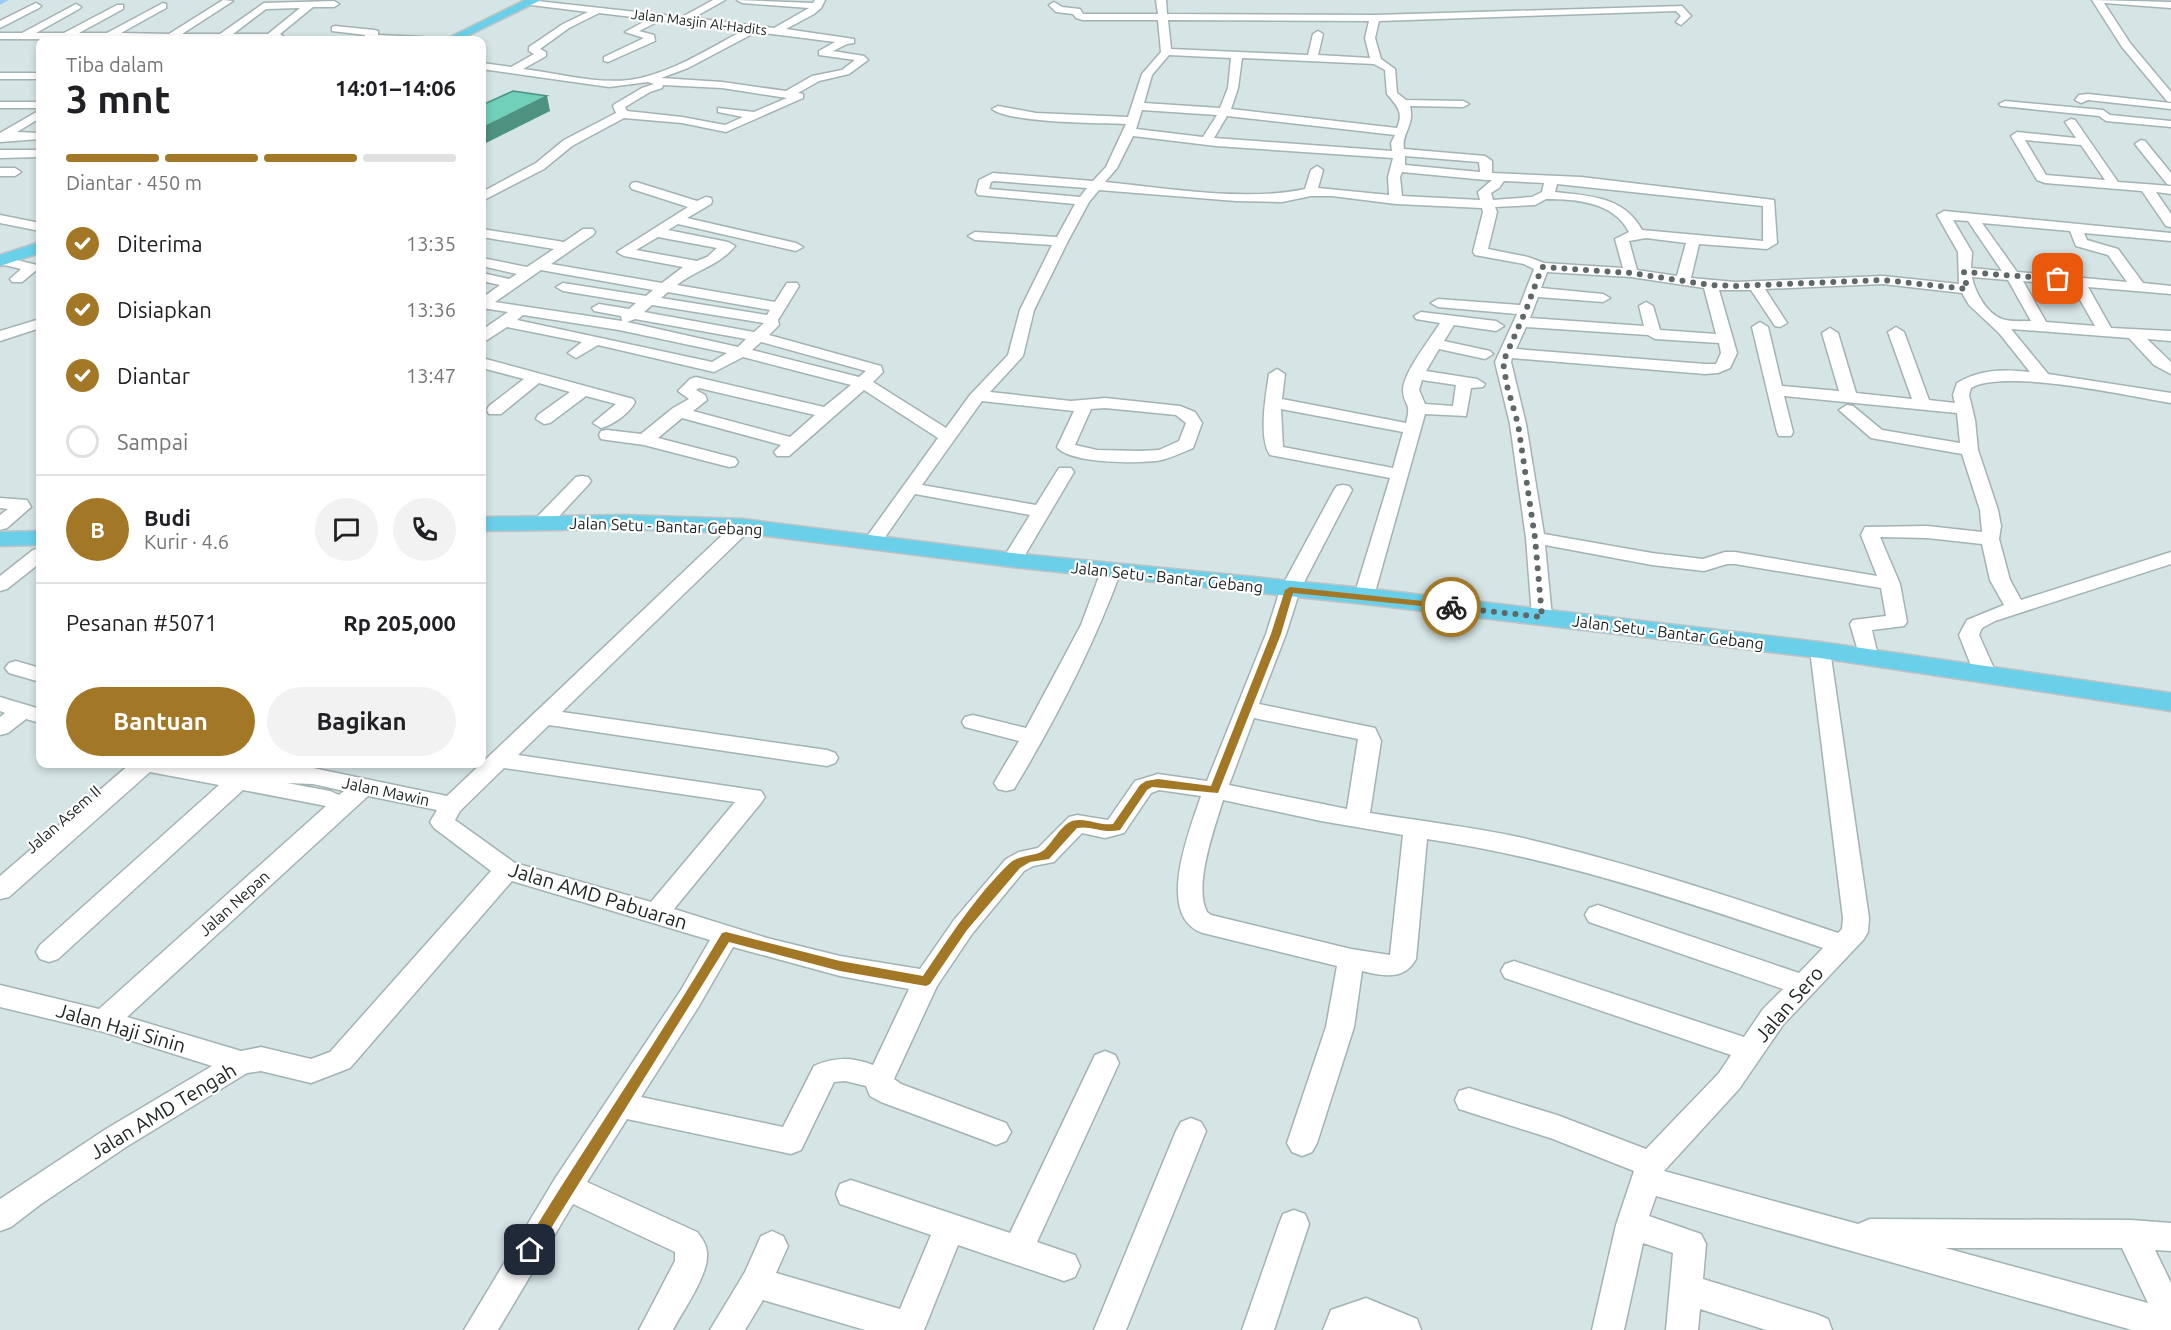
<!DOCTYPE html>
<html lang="id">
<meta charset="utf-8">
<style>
:root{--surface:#fff;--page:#f2f2f2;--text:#202124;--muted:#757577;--line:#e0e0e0;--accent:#a27827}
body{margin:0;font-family:Ubuntu,sans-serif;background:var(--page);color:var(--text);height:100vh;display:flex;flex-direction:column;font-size:22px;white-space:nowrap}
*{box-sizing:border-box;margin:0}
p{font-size:20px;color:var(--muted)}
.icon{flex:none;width:33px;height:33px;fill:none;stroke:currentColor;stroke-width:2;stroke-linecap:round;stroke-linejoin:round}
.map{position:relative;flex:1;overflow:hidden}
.sheet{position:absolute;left:36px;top:36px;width:450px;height:732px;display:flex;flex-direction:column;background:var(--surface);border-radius:12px;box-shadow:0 3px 9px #0003}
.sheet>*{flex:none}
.pin{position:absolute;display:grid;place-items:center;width:51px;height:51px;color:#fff;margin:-26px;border-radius:12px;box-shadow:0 3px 9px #0006}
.courier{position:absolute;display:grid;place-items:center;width:60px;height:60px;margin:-30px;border:4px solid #a27827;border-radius:50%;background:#fff;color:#222;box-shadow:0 2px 8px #0007}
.summary em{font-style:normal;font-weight:700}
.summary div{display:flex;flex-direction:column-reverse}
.summary{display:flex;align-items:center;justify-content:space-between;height:102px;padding:0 30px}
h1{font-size:39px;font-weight:700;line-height:45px}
.bar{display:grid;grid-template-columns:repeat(4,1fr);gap:9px 6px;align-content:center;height:72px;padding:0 30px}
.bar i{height:8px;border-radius:4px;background:var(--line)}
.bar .current{background:var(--accent)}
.bar p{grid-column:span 4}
.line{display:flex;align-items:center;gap:15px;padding:0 30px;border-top:2px solid var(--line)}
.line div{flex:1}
.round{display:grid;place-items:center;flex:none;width:63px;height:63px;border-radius:32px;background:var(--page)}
ol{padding:0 30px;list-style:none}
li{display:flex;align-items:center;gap:18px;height:66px}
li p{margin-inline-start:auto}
li .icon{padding:6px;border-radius:50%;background:var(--accent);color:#fff;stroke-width:4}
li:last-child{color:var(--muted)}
li i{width:33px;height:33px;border:3px solid var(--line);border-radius:50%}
.button{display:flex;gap:12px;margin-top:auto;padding:12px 30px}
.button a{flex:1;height:69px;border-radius:36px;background:var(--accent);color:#fff;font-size:24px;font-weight:700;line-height:69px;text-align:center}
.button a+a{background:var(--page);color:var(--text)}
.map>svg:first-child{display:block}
</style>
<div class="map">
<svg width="2171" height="1330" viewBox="0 0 2171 1330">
<rect width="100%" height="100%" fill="#d5e4e5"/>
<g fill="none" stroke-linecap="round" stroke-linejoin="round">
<path fill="#9cc9f5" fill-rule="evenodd" d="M0,0H9L0,5Z"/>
<g stroke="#a3b2b3" stroke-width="3">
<g id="minor">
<path d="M223,0L233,1L182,34H220L264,3L334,1L339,4L334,7H313L280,34L284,37L279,40L0,39V33H22L76,4L81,7L79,9L36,33H64L117,5H123V9L79,33H107L163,3L166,4V8L121,33L169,34ZM300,8L268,34H233L266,9Z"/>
<path d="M528,0L682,17L713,0H725L693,18L774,28L809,8L742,3L737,0L813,3L815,0H825L821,8L814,14L786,29L854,39V43L847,44L833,51L864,56L868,60L849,74L819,81L798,93L803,94V98L726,132L682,123L624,118L572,146L544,169L482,201V192L536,163L564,140L616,113L613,106L615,104L642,88L654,84L648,82L609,87L482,69V63L511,67L534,54L529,51V47L563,24L588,12L531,5L526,2ZM599,13L649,19L625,32L644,38L604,57V61L608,62L655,41L654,35L639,31L661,20L744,30C708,49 671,74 629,80C595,84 557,73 523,69L546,56V52L540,49L569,28ZM756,32L835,42L819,51V55L855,60L842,70L812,76L786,91L722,82L661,78L688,68ZM663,85L722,88L787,98L754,112L718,108V112L743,117L725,125L682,117L627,111L625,107L650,92L662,88Z"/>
<path d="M1156,0H1166L1167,14L1375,15L1682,6L1691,16L1681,25L1676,22L1681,16L1676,11L1379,21L1375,38L1381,59L1395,69L1397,93L1406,100L1463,101L1469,104L1463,107L1410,106C1415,126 1401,133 1404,149L1485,156L1492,161V173L1581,177L1774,200L1777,243L1767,249L1699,244L1691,278L1735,282L1883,276L1959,284L1958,252L1937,215L1944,211L2171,233V241L2084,233L2087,240L2118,249L2143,283L2171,286V294L2088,287L2111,328L2171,331V341L2147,339L2171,362V374L2154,365L2129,338L2011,329L2048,374L2171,393V403C2129,396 2003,368 1971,388L1969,395L1975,420L1978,450L1998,510L2001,526L1999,539L2010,580L2021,600L2171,552V564L1995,621L1982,628L1979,635L1996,673L1992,678L1985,680L1978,678L1974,673L1959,635L1967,620L2004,605L1990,580L1982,544L1927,538L1880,537L1900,584L1907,622L1904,626L1872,630L1878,656L1875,661L1868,663L1861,661L1850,624L1853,620L1886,616L1881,588L1735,564H1727L1704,571L1652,565L1545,545L1552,617L1549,621H1535L1532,617L1526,538L1510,424L1495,362L1517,314L1438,307L1431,303L1438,299L1520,305L1534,269L1524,264L1475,255L1473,252L1483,212L1482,208L1396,204L1332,196H1311L1282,202L1236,201L1099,190L1089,202L1068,241L1034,310L1023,356L990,392L1071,401L1105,398L1180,406L1195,412L1202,423L1193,448C1183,452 1173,457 1162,460C1142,464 1070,464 1057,447L1074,411L982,401L922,485L1036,505L1059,468H1071L1074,472L1022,560L1019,564H1005L1002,560L1030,515L915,494L879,546H865L863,542L938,438L864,390L789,456H777L774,452L781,445L682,418L658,438L735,458L738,462L735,466L729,467L644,445L607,440L601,439L599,435L601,431L607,430L641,434L673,408L689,399L678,391L690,379L696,377L824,407L851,385L743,357L714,372L598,345L576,358L568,353L582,342L507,327L487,340L482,341V330L508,312L482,308V298L500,285L482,281V273L509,279L517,274L482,266V258L527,267L554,249L482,237V229L564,242L583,229H593L595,232L593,235L551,264L662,283L683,267L624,256L617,252L688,207L632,189L630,186L632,183L636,182L697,201L706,197L711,198L712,201L711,204L687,218L796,243L803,247L796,251L678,224L668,230L728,242L735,246C719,266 695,270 677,285L775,302L787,283H797L799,286L778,320L779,325L769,335L881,366L883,372L873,382L946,428L970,395L1008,355L1020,310L1052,245L975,240L968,236L975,232L1057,237L1075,204L978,195L976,192L979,180L993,173L1093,181L1106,167L1126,124C1100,123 1009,123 992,109L998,106L1036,113L1128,117L1142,74L1161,52L1158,20H1083L1076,18L1073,14L1056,12L1049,5L1054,2L1062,7L1080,9L1083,14H1158ZM1168,20L1369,21L1365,38L1370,58L1318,55L1323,34L1318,31L1313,34L1308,55L1171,49ZM1169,55L1231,58L1228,88L1220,108L1144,103L1152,75ZM1242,58L1374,64L1385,70L1387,94C1397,106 1404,112 1397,128L1231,109L1238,88ZM1142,110L1217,115L1203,137L1136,129ZM1227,116L1395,135L1391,143L1392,151L1214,138ZM1133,136L1216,146L1393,158L1388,177L1389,195L1318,188L1323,170L1317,166L1311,170L1305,189C1245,202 1167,188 1105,182L1117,168ZM1405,156L1479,162L1480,172L1405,165ZM1402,172L1486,180H1492L1478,192L1480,200L1402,196L1400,177ZM994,181L1087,188L1080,197L989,189L991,182ZM1504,181L1544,183L1542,192L1532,197L1493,200L1491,193L1499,188ZM1557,184L1763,206V241L1642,230C1624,196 1589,196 1555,192ZM1546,199C1576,199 1614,202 1629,232L1615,239L1623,268L1544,263L1528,257L1488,249L1497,212L1495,207L1535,205ZM1953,220L1968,221L2002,271L1971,268L1972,252ZM1982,223L2070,231L2076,246L2108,255L2127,282L2017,272ZM658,237L717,248L707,257L697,261L636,250ZM1646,238L1686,243L1677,276L1637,270L1629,241ZM541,270L653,290L646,296L563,283L556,287L563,291L636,303L629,309L599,304L592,308L594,311L621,316L622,321L495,302ZM1547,272L1631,277L1704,288L1716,334L1660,330L1653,306L1646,302L1639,306L1644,326L1530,318L1538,297L1603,302L1610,298L1603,294L1541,288ZM1972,277L2008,280L2031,321C2022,321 2010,322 2002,319C1986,313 1975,292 1972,277ZM2023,281L2072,286L2095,326L2046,322ZM1883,284L1962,293L1969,305L1999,333L2030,372C2004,369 1980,369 1957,383L1953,395L1955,403L1929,400L1904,332L1896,327L1888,332L1912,399L1856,393L1838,333L1830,328L1822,333L1839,391L1782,386L1768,327L1760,322L1752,327L1777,432L1779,436H1791L1793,432L1784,396L1957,413L1960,443L1882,430L1853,406L1847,405L1839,410L1871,438L1962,454L1980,510L1982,532L1927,526L1865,527L1861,535L1877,576L1735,552H1725L1703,559L1652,553L1544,534L1526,424L1511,362L1512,358L1705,374L1718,373L1730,368L1737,353L1719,290H1751L1775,326L1780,327L1787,323L1765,289ZM668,292L770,310L767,315L661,298ZM652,305L764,323L763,324L754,332L644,312ZM523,315L619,330L727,353L712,362L517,320ZM635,319L746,339L738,347L627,322ZM1526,327L1648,335L1655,339L1719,343L1721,353L1716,364H1705L1516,349ZM761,342L866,371L859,377L752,350ZM699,388L815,415L790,437L693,411L707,400L705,395L696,390ZM1105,408L1176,415L1186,423L1179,441L1159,450L1140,451L1097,450L1075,445L1091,409Z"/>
<path d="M2092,0L2171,2V8L2104,3L2130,43L2171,92V102L2167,101L2122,47Z"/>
<path d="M36,3L41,6L39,8L0,28V21Z"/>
<path d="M335,26L374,30L378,31V35L423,37L428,40H369L365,39V35L332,31V27Z"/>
<rect x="0" y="73" width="40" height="6"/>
<path d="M2088,94L2171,103V109L2088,100L2081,103L2075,100L2079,95Z"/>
<path d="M2005,101L2103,110L2110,115L2171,121V127L2106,121L2099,116L2001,106L1999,104Z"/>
<rect x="0" y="102" width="40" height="6"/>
<path d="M40,110V118L17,132L40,133V139L0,142V133Z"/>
<path d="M2071,119L2075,120L2118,182L2171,186V194L2156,192L2171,214V227L2166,226L2142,191L2045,183L2037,180L2011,136L2017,132L2076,138L2065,122ZM2025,140L2081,145L2105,180L2046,175Z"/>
<path d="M2141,140L2145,141L2171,173V185L2167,184L2135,144Z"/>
<path d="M0,150H40V157L0,158Z"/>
<path d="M0,168H15L21,172L15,176H0Z"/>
<path d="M0,215L40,223V231L0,223Z"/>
<path d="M0,256L37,265L39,268L22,282H12L10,279L21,269L0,264Z"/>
<path d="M1421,312L1496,321L1504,326L1496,331L1454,325L1444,341L1490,351L1493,354L1485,359L1439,349L1426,371L1477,379L1485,384L1483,387L1471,388L1466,416L1425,414L1374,596L1371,600H1357L1354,596L1390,478L1270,455C1258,438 1266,394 1269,374L1277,369L1285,374L1282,399L1406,423C1412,401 1404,407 1403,391C1402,374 1431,338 1440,323L1416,319L1414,316ZM1422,380L1456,385L1453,406L1425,404L1419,390ZM1281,409L1403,432L1393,468L1283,447Z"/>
<path d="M40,319V328L0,341V331Z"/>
<path d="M482,358L633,399L635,402C630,413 613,425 601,428L593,423L616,404L586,396L550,423L544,424L536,419L538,415L570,392L539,383L501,414H489L487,410L489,406L524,379L482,368Z"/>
<path d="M582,476L588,477L591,481L588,485L549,527H535L533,523L535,519L576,477Z"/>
<path d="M1343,485L1349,486L1352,490L1300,590L1286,634L1259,704L1375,728L1381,741L1370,813C1421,821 1472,827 1523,838C1630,863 1734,898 1838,933L1842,929L1843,918L1810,650L1813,645L1820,644L1827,645L1830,650L1869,918L1868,932L1864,939L1783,1025L1739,1089L1664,1171L1858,1224L1870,1219L2131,1220L2171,1223V1251L2155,1250L2171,1283V1330H2132L1656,1196L1649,1216L1701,1234L1706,1244L1703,1279L1816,1314L1828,1319L1832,1330H1766L1700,1309L1698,1330H1666L1673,1253L1643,1243L1624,1330H1592L1616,1225L1634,1171L1553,1139L1459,1109L1455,1100L1459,1091L1469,1088L1557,1115L1646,1149L1719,1073L1731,1055L1505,978L1501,971L1505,964L1514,961L1744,1037L1763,1009L1783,989L1589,922L1585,915L1589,908L1598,905L1799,973L1823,948C1693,904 1563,859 1427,839L1416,959C1404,981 1383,976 1362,971L1354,1027L1317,1143L1312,1152L1302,1156L1292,1152L1287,1143L1326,1027L1337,966L1203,933C1154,917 1190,829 1201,796L1159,790L1151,793L1124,833L1105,838L1082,833L1054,862L1033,866L1024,871L972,934L937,986L894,1079L901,1084L1006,1123L1011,1132L1006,1141L996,1145L986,1141L881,1102L870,1096L866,1086L845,1081L834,1082L801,1150L791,1154L627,1119L587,1182L697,1232C702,1238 707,1245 707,1253C709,1275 683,1310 673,1330H639L675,1261V1252L573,1204L498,1330H464L556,1177L681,990L710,940L512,881L350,1068L311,1083L261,1071L247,1073L126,1147L41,1204L11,1227L0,1231V1199L106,1129L212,1066L104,1032L0,1007V985L99,1009L326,806L243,790L58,959L49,962L40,959L36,952L40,945L219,785L150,772L9,897L0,899V876L130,764H188L204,767L203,764H256L313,768L447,796L736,522H750L752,526L750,530L562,712L827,750L835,753L838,758L835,763L827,766L549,725L518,755L761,791L765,797L761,803L674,909L767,938L840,956L920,969L954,920L1006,859L1019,852L1038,848L1069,817L1077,815L1108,820L1135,781L1158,774L1207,781L1266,634L1280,590L1334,490L1337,486ZM1254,718L1358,739L1347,809L1229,785ZM504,768L735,802L651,902L515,863L455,820L460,811ZM287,783L313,784L344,791L339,795L330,791ZM368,796L437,810L430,822L434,828L491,871L330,1052L311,1059L261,1047L241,1051L127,1017ZM1223,800L1321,821L1403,835L1390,955L1351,949L1211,915L1207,912C1193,886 1215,827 1223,800ZM733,947L840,976L909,989L873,1065C851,1057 835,1057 814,1066L783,1127L641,1097L699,1006ZM1945,1248H2122L2148,1303Z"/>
<path d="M0,498L27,500L31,507L7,528L0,530V515L8,509L0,508Z"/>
<path d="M40,548V563L7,589L0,591V576L33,550Z"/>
<path d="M1111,565L1118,567L1121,571C1093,647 1056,719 1014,789L1006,791L998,789L994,783L1019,741L965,727L962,722L965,717L973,715L1026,728L1081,625L1101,571L1104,567Z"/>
<path d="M16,661L40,668V682L9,673L5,668L9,663Z"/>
<path d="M0,697L40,709V723L26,719L8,733L0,735V717L5,713L0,711Z"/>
<path d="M1105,1051L1115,1055L1119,1063L1037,1242L1075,1255L1080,1266L1075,1277L1064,1281L958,1245L924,1330H865L763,1300L745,1330H710L745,1272L761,1236L772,1231L783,1236L788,1246L776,1273L900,1309L931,1235L840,1204L836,1194L840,1184L851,1180L1010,1233L1095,1055Z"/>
<path d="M1191,1118L1201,1122L1206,1131L1126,1330H1094L1176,1131L1181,1122Z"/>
<path d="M1294,1210L1305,1214L1309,1224L1274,1330H1242L1279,1224L1283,1214Z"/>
<path d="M1366,1298L1417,1319L1421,1330H1323L1331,1310Z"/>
</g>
</g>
<g stroke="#c1c2c2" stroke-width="3">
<g id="major">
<path d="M525,0H541L459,40H444Z"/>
<path d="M40,242V253L0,266V255Z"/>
<path d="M624,515L743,519L1012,553L1364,588L1820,642L2171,693V711L1820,658L1364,604L1012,567L743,533L624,529L482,531V517Z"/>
<path d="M40,531V545L0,546V532Z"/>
</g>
</g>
<use href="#minor" fill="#fff" fill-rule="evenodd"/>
<use href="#major" fill="#6ad0ea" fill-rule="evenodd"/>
</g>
<path fill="#4e9282" d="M547,96L550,111L482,145V128Z"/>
<path fill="#70d0b9" stroke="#4e9282" stroke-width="1.5" d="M513,91L547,96L482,128V105Z"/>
<path fill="#a27827" d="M1290,587L1451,604L1455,607L1451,609L1293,593L1281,634L1218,793L1152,787L1147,790L1120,830C1103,834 1091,825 1077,828L1049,859L1030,862L1020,868L967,930L930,984L926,986L840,971L729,942L535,1254L530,1256L525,1254L523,1250L525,1245C589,1140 659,1039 722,933L726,932L840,961L923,976C948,939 978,893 1010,863C1020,854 1036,857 1044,850C1053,842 1061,825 1072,821C1086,817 1099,826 1113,824L1140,785L1146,781L1158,779L1211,786L1271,634L1285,590Z"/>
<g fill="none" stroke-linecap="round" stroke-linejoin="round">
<path stroke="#5f6869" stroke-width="6" stroke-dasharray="0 10.8" d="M1451,607L1542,617L1535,538L1518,424L1507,386L1503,362L1526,310L1542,267L1631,273L1710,285L1735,286L1883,280L1967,289L1964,272L2058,279"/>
</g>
<g text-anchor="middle" stroke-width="4.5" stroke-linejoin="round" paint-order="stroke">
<g font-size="14" fill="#202626" stroke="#fff">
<text transform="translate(699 22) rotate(7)" y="5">Jalan Masjin Al-Hadits</text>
</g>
<g font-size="16" fill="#202626" stroke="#fff">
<text transform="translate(666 526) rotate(2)" y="6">Jalan Setu - Bantar Gebang</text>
<text transform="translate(1167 577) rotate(6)" y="6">Jalan Setu - Bantar Gebang</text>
<text transform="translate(1668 632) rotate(7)" y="6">Jalan Setu - Bantar Gebang</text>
<text transform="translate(386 791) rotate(12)" y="6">Jalan Mawin</text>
<text transform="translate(63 819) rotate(-41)" y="6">Jalan Asem II</text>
<text transform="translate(234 903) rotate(-42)" y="6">Jalan Nepan</text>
</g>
<g font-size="20" fill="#202626" stroke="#fff">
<text transform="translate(598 896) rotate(17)" y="7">Jalan AMD Pabuaran</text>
<text transform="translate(1789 1004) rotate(-49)" y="7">Jalan Sero</text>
<text transform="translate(121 1028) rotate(16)" y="7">Jalan Haji Sinin</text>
<text transform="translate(163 1111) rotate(-31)" y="7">Jalan AMD Tengah</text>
</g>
</g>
</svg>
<div class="pin" style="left:2058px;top:279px;background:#ea580c"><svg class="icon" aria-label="bag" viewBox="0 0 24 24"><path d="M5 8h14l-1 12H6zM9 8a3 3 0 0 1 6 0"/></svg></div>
<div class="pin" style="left:530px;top:1250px;background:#1f2937"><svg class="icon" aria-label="home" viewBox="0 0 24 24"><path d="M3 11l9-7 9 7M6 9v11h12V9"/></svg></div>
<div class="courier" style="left:1451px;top:607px"><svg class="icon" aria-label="bike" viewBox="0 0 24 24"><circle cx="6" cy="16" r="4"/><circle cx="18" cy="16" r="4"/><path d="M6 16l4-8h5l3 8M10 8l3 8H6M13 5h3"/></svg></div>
<section class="sheet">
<div class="summary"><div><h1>3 mnt</h1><p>Tiba dalam</p></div><em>14:01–14:06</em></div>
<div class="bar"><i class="current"></i><i class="current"></i><i class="current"></i><i></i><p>Diantar · 450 m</p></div>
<ol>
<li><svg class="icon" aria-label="check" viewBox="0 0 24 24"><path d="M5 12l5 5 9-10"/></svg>Diterima<p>13:35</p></li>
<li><svg class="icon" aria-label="check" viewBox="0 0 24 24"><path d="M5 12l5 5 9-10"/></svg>Disiapkan<p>13:36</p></li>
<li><svg class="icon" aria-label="check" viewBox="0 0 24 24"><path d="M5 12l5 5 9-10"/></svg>Diantar<p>13:47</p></li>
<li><i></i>Sampai</li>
</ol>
<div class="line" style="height:108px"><b class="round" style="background:var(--accent);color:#fff">B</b><div><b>Budi</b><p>Kurir · 4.6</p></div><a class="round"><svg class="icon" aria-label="chat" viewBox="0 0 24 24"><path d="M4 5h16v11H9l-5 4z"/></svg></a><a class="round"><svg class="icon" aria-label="phone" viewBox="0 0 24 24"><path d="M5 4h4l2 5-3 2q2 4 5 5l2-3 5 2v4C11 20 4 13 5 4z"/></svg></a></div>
<div class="line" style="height:78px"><div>Pesanan #5071</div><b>Rp 205,000</b></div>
<div class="button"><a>Bantuan</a><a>Bagikan</a></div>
</section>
</div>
